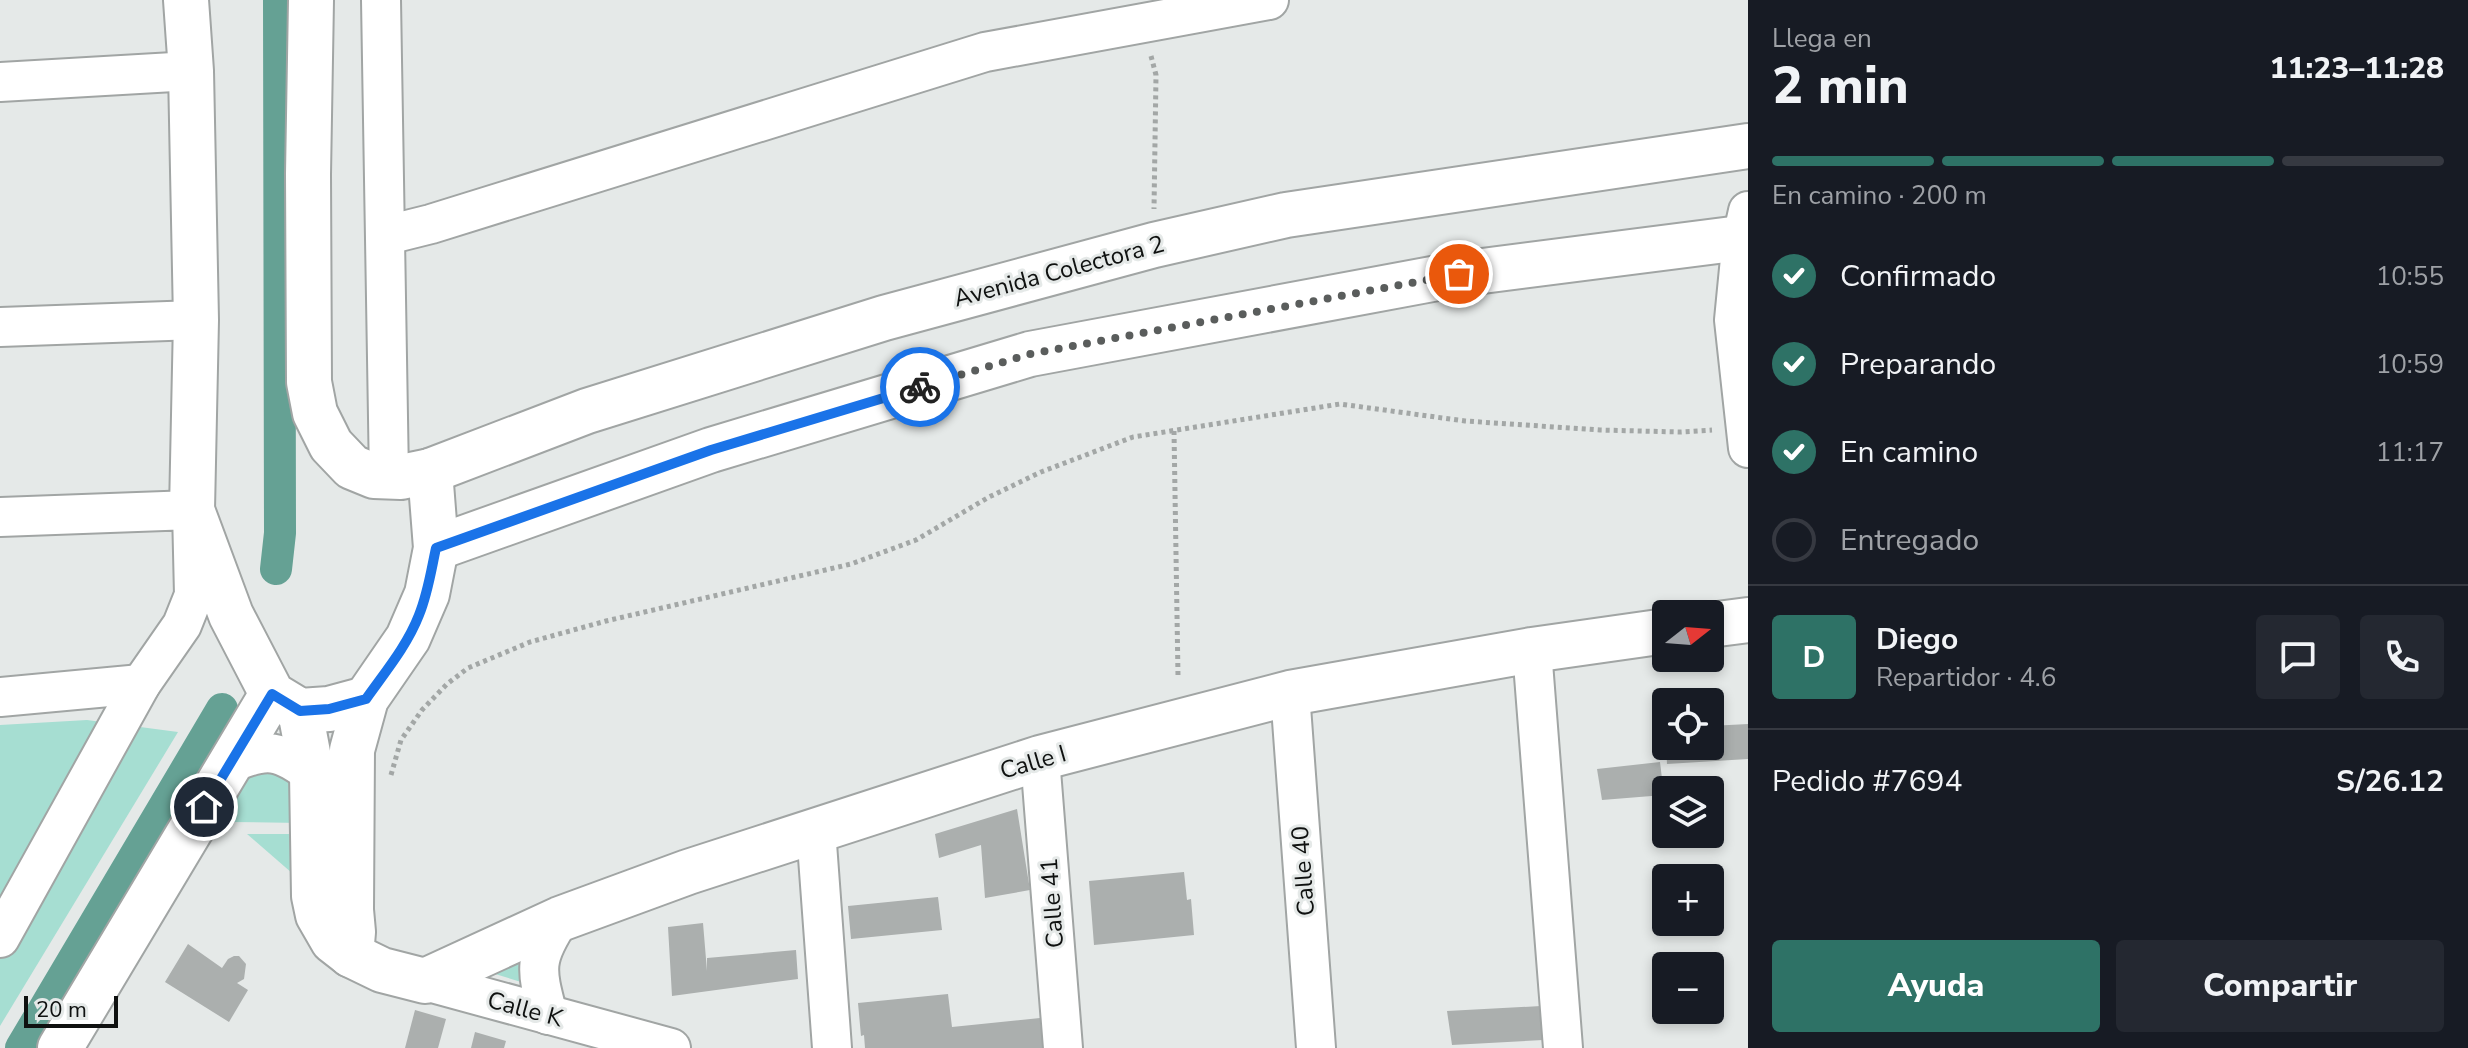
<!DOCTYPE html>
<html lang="es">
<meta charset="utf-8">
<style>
:root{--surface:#171b24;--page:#242831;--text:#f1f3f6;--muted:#9ea1a6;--line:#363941;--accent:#2e7266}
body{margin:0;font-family:"Nunito Sans",sans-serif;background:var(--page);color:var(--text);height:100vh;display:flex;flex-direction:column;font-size:30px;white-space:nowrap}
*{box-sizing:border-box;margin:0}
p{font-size:26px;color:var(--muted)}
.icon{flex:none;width:44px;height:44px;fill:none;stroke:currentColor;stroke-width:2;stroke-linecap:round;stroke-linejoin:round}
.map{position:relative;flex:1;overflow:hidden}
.side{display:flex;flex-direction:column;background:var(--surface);width:720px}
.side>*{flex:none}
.needle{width:52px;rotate:73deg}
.buttons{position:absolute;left:1652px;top:600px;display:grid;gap:16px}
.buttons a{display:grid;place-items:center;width:72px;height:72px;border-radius:8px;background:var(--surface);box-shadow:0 4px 12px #0003;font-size:40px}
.scale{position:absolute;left:24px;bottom:20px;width:94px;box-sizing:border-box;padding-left:8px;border:4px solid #0f1110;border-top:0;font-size:22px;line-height:28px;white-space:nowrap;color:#0f1110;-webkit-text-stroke:6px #e5e9e8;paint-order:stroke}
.pin{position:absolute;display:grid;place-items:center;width:68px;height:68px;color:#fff;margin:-34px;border:4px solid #fff;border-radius:50%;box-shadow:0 2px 8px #0007}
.courier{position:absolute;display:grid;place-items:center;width:80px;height:80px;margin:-40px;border:6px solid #1a73e8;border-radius:50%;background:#fff;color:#222;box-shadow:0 2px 10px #0007}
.head em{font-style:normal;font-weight:800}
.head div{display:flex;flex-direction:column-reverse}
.head{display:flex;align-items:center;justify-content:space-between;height:136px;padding:0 24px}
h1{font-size:52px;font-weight:800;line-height:60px}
.bar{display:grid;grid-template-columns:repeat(4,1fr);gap:12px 8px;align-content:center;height:96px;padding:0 24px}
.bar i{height:10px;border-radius:6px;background:var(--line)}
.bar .on{background:var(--accent)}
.bar p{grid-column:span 4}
.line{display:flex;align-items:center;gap:20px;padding:0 24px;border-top:2px solid var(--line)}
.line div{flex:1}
.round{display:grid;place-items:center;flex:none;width:84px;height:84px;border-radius:8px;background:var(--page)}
ol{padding:0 24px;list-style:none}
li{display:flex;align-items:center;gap:24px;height:88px}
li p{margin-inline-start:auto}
li .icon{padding:8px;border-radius:50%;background:var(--accent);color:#fff;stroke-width:4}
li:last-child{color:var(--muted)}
li i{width:44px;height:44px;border:4px solid var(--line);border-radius:50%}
.primary-button{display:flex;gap:16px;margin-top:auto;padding:16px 24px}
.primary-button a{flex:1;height:92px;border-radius:8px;background:var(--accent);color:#fff;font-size:32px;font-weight:800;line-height:92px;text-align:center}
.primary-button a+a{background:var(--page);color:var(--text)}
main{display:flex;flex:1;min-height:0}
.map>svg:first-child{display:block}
</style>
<main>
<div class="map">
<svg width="1748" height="1048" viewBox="0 0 1748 1048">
<rect width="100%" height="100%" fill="#e5e9e8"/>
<g fill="#a6ded2">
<path d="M87,720L178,732L0,1026V725Z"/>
<path d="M248,770L291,773L301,823L230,822L217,813Z"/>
<path d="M247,834H301L300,880Z"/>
<path d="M530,952L534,986L492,973Z"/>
</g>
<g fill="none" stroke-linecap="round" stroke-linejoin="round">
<g stroke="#65a194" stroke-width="32">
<path d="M276,569L280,533L279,0"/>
<path d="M21,1048L222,709"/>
</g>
</g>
<g fill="#abafae">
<path d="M1748,724V759L1667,764L1666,746H1710V726Z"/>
<path d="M1660,762L1664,795L1602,800L1597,769Z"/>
<path d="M1017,809L1030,890L985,898L981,845L939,858L935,834Z"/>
<path d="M1184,872L1187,900L1191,899L1194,935L1094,945L1089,881Z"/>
<path d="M938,897L942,930L851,939L848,906Z"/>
<path d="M703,923L707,971V958L796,950L798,979L672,996L668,927Z"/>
<path d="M188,944L222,968L228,959L234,956H239L246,964L244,979L237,983L248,990L229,1022L165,982Z"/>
<path d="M948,994L952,1027L1040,1018L1043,1048H865L864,1035L861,1036L858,1003Z"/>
<path d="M1541,1006L1543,1040L1452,1045L1447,1011Z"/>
<path d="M415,1010L446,1019L438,1048H405Z"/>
<path d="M475,1032L506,1041L504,1048H471Z"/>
</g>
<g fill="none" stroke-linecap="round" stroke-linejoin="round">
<g stroke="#a1a5a4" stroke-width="42">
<g id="street">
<path d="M381,0L389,477"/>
<path d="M0,82L191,71"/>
<path d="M1748,211L1742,238L1734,320L1748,448"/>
<path d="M387,235L431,224L985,52L1269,0"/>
<path d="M0,327L196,320"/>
<path d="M0,517L192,510L194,595L182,625L141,684L0,938"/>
<path d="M1532,650L1563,1048"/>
<path d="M1290,693L1316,1048"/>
<path d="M0,697L141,684"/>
<path d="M1040,758L1063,1048"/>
<path d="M230,764C267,747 280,750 312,774"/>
<path d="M816,830L832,1048"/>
<path d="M425,981L671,1048"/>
<path d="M548,1015C536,969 533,960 560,919"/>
</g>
</g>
<g stroke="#a1a5a4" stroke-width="48">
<g id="secondary">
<path d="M186,0L191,71L196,320L192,510L231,615L272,694L300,711L329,709L366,699"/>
<path d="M311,0L308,174L309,382L315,413L331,445L352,467L374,476L401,477L430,471L587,411L884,318L1154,245L1286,215L1748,146"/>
<path d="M436,548L711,450L1030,354L1459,274L1748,237"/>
<path d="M1710,625L1748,620"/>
<path d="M300,711L312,774L314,896L318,915L333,941L351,955L382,970L425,981L560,919L688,872L1040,758L1290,693L1532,650L1666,631"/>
<path d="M351,955L353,932L351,910L352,750L366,699L408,638L427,594L436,548L430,471"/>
<path d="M60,1048L272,694"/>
</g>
</g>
<g stroke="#a3a7a6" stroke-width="5" stroke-dasharray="4 4" stroke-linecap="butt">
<path d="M1151,56L1156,75L1154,209"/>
<path d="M1174,431L1178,676"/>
<path d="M391,775L401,740L422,710L447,684L468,668L530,642L606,621L851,564L916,540L989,497L1041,472L1133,437L1340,404L1465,421L1600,430L1680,432L1712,430"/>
</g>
<use href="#street" stroke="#fff" stroke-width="38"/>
<use href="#secondary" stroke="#fff" stroke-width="44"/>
</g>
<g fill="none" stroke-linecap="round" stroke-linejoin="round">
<path stroke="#5a5d5c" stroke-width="8" stroke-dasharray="0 14.4" d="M920,387L1030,354L1459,274"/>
<path stroke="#1a73e8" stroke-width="10" d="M204,807L272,694L300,711L329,709L366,699C385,672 407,646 419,615C428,593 431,571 436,548L711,450L920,387"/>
</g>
<g text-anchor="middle" stroke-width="6" stroke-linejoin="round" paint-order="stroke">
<g font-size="24" fill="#0f1110" stroke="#e5e9e8">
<text transform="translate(1059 271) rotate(-15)" y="8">Avenida Colectora 2</text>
<text transform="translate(1033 762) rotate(-16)" y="8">Calle I</text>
<text transform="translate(1303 871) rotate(-94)" y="8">Calle 40</text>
<text transform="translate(1052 903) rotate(-94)" y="8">Calle 41</text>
<text transform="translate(525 1009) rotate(15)" y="8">Calle K</text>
</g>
</g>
</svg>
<div class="buttons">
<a><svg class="needle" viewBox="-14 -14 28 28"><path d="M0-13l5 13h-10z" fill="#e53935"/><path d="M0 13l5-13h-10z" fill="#9ea1a6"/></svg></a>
<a><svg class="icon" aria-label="locate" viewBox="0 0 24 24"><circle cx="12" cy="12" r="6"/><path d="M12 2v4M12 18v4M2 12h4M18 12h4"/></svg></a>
<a><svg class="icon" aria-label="layers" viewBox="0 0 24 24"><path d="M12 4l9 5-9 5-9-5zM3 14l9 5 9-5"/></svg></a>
<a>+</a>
<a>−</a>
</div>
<div class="scale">20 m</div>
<div class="pin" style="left:1459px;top:274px;background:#ea580c"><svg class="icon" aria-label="bag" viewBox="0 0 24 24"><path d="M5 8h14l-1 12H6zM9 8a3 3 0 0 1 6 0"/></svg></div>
<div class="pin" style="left:204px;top:807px;background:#1f2937"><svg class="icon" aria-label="home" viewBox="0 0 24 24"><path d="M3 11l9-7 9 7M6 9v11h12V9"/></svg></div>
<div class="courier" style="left:920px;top:387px"><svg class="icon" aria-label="bike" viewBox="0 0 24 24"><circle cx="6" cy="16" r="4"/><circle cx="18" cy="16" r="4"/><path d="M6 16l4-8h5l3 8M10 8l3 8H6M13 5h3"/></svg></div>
</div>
<section class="side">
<div class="head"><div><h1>2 min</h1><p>Llega en</p></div><em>11:23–11:28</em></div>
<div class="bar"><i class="on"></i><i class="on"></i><i class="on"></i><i></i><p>En camino · 200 m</p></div>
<ol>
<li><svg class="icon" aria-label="check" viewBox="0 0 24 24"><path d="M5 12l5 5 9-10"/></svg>Confirmado<p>10:55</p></li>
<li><svg class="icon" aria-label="check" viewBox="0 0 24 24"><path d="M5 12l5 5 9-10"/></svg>Preparando<p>10:59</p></li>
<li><svg class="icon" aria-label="check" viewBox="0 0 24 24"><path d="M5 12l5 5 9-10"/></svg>En camino<p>11:17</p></li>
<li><i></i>Entregado</li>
</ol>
<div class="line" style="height:144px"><b class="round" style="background:var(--accent);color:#fff">D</b><div><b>Diego</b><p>Repartidor · 4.6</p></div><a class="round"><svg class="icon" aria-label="chat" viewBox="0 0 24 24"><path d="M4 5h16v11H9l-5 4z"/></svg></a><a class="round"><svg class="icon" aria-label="phone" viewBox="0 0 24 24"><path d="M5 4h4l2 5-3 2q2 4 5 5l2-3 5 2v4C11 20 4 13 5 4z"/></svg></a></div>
<div class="line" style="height:104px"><div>Pedido #7694</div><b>S/26.12</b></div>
<div class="primary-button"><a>Ayuda</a><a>Compartir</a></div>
</section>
</main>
